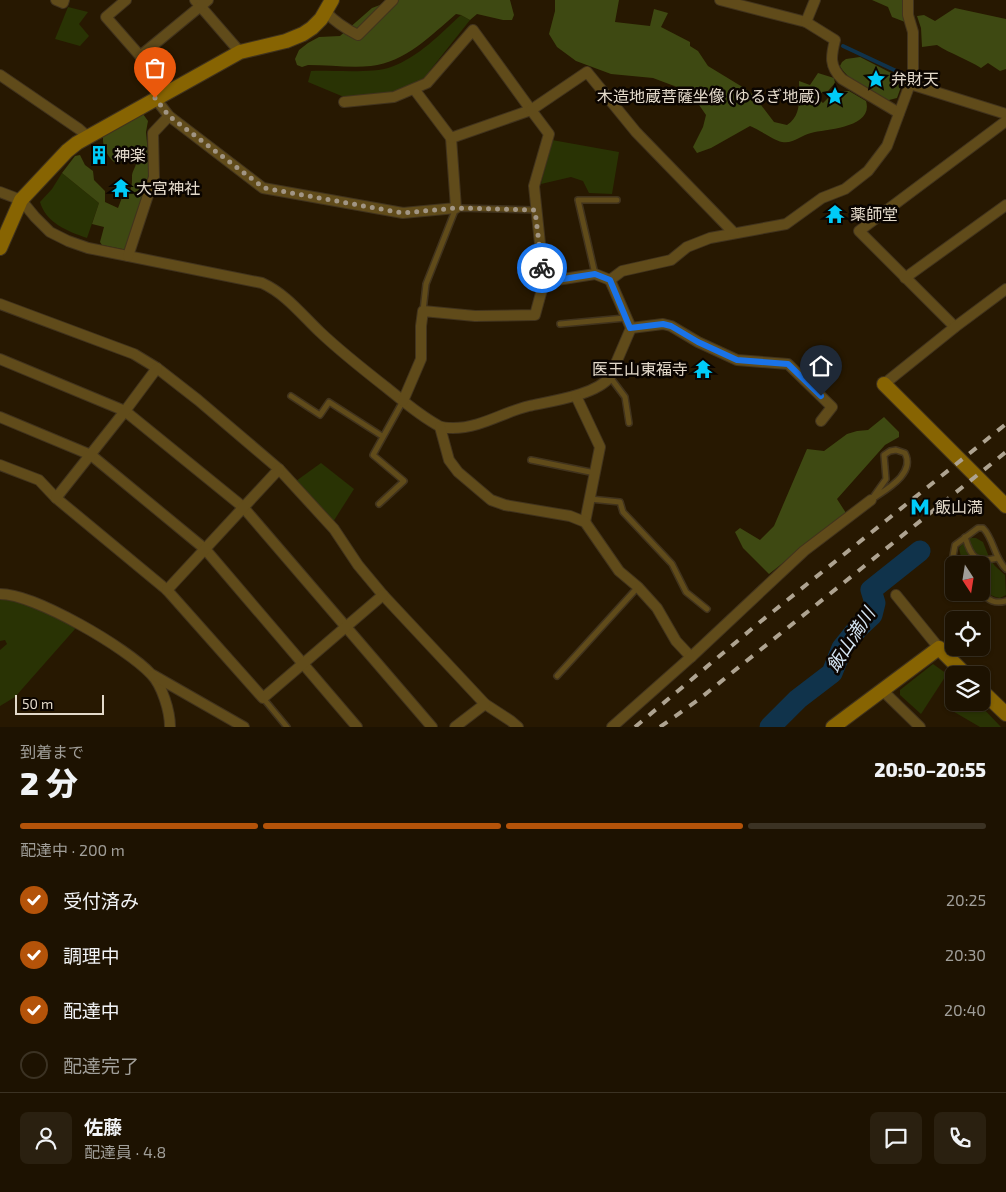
<!DOCTYPE html>
<html lang="ja">
<meta charset="utf-8">
<style>
:root{--surface:#1d1201;--page:#2a2010;--text:#f1f3f6;--muted:#a09e99;--line:#3b3223;--accent:#b45309}
body{margin:0;font-family:"Exo 2","Noto Sans JP",sans-serif;background:var(--page);color:var(--text);height:100vh;display:flex;flex-direction:column;font-size:19px;white-space:nowrap}
*{box-sizing:border-box;margin:0}
p{font-size:16px;color:var(--muted)}
.icon{flex:none;width:28px;height:28px;fill:none;stroke:currentColor;stroke-width:2;stroke-linecap:round;stroke-linejoin:round}
.map{position:relative;height:727px;overflow:hidden}
.details{display:flex;flex-direction:column;background:var(--surface);flex:1}
.details>*{flex:none}
.needle{width:32px;rotate:168deg}
.fabs{position:absolute;left:945px;top:556px;display:grid;gap:10px}
.fabs a{display:grid;place-items:center;width:45px;height:45px;border-radius:8px;background:var(--surface);box-shadow:0 1px 4px #0004,0 0 0 1px var(--line);font-size:25px}
.scale{position:absolute;left:15px;bottom:12px;width:89px;box-sizing:border-box;padding-left:5px;border:2px solid #e3d9ca;border-top:0;font-size:14px;line-height:18px;white-space:nowrap;color:#e3d9ca;-webkit-text-stroke:4px #0b0501;paint-order:stroke}
.pin{position:absolute;display:grid;place-items:center;width:42px;height:42px;color:#fff;margin:-51px -21px;border-radius:50% 50% 50% 0;rotate:-45deg;box-shadow:0 0 5px #0007}
.pin .icon{rotate:45deg}
.courier{position:absolute;display:grid;place-items:center;width:50px;height:50px;margin:-25px;border:4px solid #1a73e8;border-radius:50%;background:#fff;color:#222;box-shadow:0 1px 6px #0007}
.summary em{font-style:normal;font-weight:800}
.summary div{display:flex;flex-direction:column-reverse}
.summary{display:flex;align-items:center;justify-content:space-between;height:85px;padding:0 20px}
h1{font-size:32px;font-weight:800;line-height:38px}
.bar{display:grid;grid-template-columns:repeat(4,1fr);gap:8px 5px;align-content:center;height:60px;padding:0 20px}
.bar i{height:6px;border-radius:4px;background:var(--line)}
.bar .on{background:var(--accent)}
.bar p{grid-column:span 4}
.line{display:flex;align-items:center;gap:12px;padding:0 20px;border-top:1px solid var(--line)}
.line div{flex:1}
.round{display:grid;place-items:center;flex:none;width:52px;height:52px;border-radius:8px;background:var(--page)}
ol{padding:0 20px;list-style:none}
li{display:flex;align-items:center;gap:15px;height:55px}
li p{margin-inline-start:auto}
li .icon{padding:5px;border-radius:50%;background:var(--accent);color:#fff;stroke-width:4}
li:last-child{color:var(--muted)}
li i{width:28px;height:28px;border:2px solid var(--line);border-radius:50%}
.map>svg:first-child{display:block}
</style>
<div class="map">
<svg width="1006" height="727" viewBox="0 0 1006 727">
<rect width="100%" height="100%" fill="#271801"/>
<g fill="#293304">
<path d="M68,7L88,12L79,24L89,36L80,46L55,39Z"/>
<path d="M461,15L470,20L424,78L401,91L376,95L344,97L308,82L311,71C332,70 372,74 391,67C419,57 440,34 461,15Z"/>
<path d="M552,140L619,152L612,194L589,193L583,181L571,177L541,184Z"/>
<path d="M62,173L99,203L87,238C67,231 46,223 40,202L52,189Z"/>
<path d="M321,463L354,489L333,522L296,481Z"/>
<path d="M971,538H976L983,542L989,557C974,558 973,553 968,539Z"/>
<path d="M963,543C970,558 974,567 992,562L995,566L1005,575L1006,595L1000,598C980,594 981,582 981,565H966L961,557L959,548Z"/>
<path d="M0,598C19,597 55,617 74,625L75,629L15,697L0,706V650L7,644L5,640L0,641Z"/>
<path d="M933,664L947,674L921,714L900,695V690Z"/>
<path d="M954,692V702L978,703L1001,727H980L944,706Z"/>
</g>
<g fill="#3e4912">
<path d="M393,0H510L514,15L512,20H503L477,14L470,20L461,15L456,14C430,36 406,62 371,66C351,68 329,65 308,65L302,67L297,65L295,59L299,50L308,43L319,37L340,36L372,8Z"/>
<path d="M555,0H619L615,22L650,26L654,9L668,13L661,27L690,42V46L698,51L708,66L749,91L758,101L774,122L787,125C802,115 799,98 799,81L810,85L818,73L834,78L835,83L828,91L821,93L817,98L823,103L828,98L837,101L844,91H849L866,101C874,128 827,129 811,133C801,135 794,144 782,142C773,140 760,130 750,126L711,148L697,153L693,147L703,127L706,115L697,102L677,87L653,78L611,74L576,61L557,47L549,34L555,11Z"/>
<path d="M872,0H903L906,20L905,22L892,17L888,7Z"/>
<path d="M955,8L1006,19V69L1000,71L988,63L981,68C967,59 951,54 937,45L922,47L921,28L917,16L924,15L935,21Z"/>
<path d="M860,57L901,78L902,84L897,98L885,101C871,91 849,82 840,66L842,62L846,59Z"/>
<path d="M143,114L148,121L146,132L150,176L127,250L102,245L100,242L104,227L92,224L99,203L62,173L75,156L80,155L85,165L93,171L94,180L105,191V202L118,208L123,195L129,193C132,186 132,184 132,177C132,167 141,166 132,154L125,157L124,161L117,164C109,160 102,147 103,137Z"/>
<path d="M884,417L899,432V437L885,445L837,499L846,513L769,574L743,548L735,532L740,528L760,540L774,526L807,449L824,451L847,434L857,431L868,430Z"/>
</g>
<g fill="none" stroke-linecap="round" stroke-linejoin="round">
<path stroke="#10334b" stroke-width="4" d="M843,46L907,76"/>
<path stroke="#10334b" stroke-width="21" d="M770,727L798,699L832,673L842,648L858,628L872,615L875,603L871,590L920,551"/>
<g stroke="#41331d" stroke-width="8">
<g id="lane">
<path d="M595,274L578,200H617"/>
<path d="M423,311L426,284L456,208L535,210"/>
<path d="M560,324L625,318"/>
<path d="M610,377L625,397L629,423"/>
<path d="M291,396L320,415L329,402L382,436"/>
<path d="M896,450L905,453C916,474 885,490 871,500L886,479L884,455L890,451Z"/>
<path d="M531,460L595,473"/>
<path d="M590,499L620,502L623,512L672,564L686,592L707,609"/>
<path d="M379,504L404,481L373,455L403,401"/>
<path d="M965,537C971,558 976,563 998,558"/>
<path d="M958,565L953,556L955,545L978,528H983C994,539 994,558 1006,569"/>
<path d="M981,592C989,601 995,604 1006,601"/>
<path d="M557,676L638,587"/>
<path d="M263,698L287,727"/>
</g>
</g>
<g stroke="#41331d" stroke-width="12">
<g id="street">
<path d="M56,0L63,3L64,0"/>
<path d="M126,0L106,17L170,90"/>
<path d="M195,0L240,52"/>
<path d="M720,0L806,22L835,40C831,56 829,66 842,79L899,113"/>
<path d="M326,12C335,22 346,29 358,35L393,0"/>
<path d="M806,22L815,0"/>
<path d="M140,56L208,0"/>
<path d="M0,75L79,129L87,136"/>
<path d="M910,84L1006,114"/>
<path d="M155,98L169,116L263,188L403,213L456,208L451,138"/>
<path d="M344,102L394,97L427,83L473,30L531,110L451,138L414,89"/>
<path d="M0,192L21,200L35,217L50,232L68,241L88,248L262,283C286,294 301,314 320,332C341,352 364,370 387,388C403,401 420,416 439,426C443,428 449,428 453,428C481,428 503,412 529,406C552,401 596,395 610,377L631,328L610,280L622,271L671,260L687,247L710,238L786,224L822,198L845,189L868,171L887,146L910,84L913,70V32L908,15V0"/>
<path d="M128,256L154,177L153,133L169,116"/>
<path d="M905,278L1006,205"/>
<path d="M610,280L595,274L544,282L534,186L549,134L531,110L587,72L636,132L734,233"/>
<path d="M0,304L134,354L157,368L198,400L279,469L334,529L358,565L383,595L485,704L511,721L518,727"/>
<path d="M955,327L859,231L1006,121"/>
<path d="M631,328L663,324L671,326L698,342L737,360L788,364L832,407L821,421"/>
<path d="M0,359L125,411L243,507L432,727"/>
<path d="M884,384L955,327L1006,289"/>
<path d="M576,396L600,447L585,522"/>
<path d="M403,401L421,359V326L423,311L475,316L535,315L544,282"/>
<path d="M0,417L91,455L205,549L357,727"/>
<path d="M440,427L449,460L458,472L491,500L505,505L570,516L585,522L619,571L638,587L657,608L676,641L691,657"/>
<path d="M0,465L39,480L56,498L167,590L263,698L383,595"/>
<path d="M56,498L125,411L157,368"/>
<path d="M167,590L279,469"/>
<path d="M0,594C35,594 127,648 151,674C162,685 170,711 170,727"/>
<path d="M896,595L939,648"/>
<path d="M153,675L244,727"/>
<path d="M882,690L920,727"/>
<path d="M455,727L485,704"/>
<path d="M612,727L691,657L804,551L871,500"/>
</g>
</g>
<g stroke="#41331d" stroke-width="16">
<g id="secondary">
<path d="M0,248L21,200L67,151L77,143L240,52L286,41L303,34L312,28L321,19L332,0"/>
<path d="M884,384L1006,506"/>
<path d="M981,690L1006,714"/>
<path d="M833,727L939,648L966,675"/>
</g>
</g>
<use href="#lane" stroke="#604b1a" stroke-width="5"/>
<use href="#street" stroke="#604b1a" stroke-width="10"/>
<use href="#secondary" stroke="#876402" stroke-width="14"/>
<g stroke="#aea391" stroke-width="4" stroke-dasharray="9 9" stroke-linecap="butt">
<path d="M635,727L760,622L1006,424"/>
<path d="M660,727L698,700L1006,452"/>
</g>
</g>
<g fill="none" stroke-linecap="round" stroke-linejoin="round">
<path stroke="#a19584" stroke-width="5" stroke-dasharray="0 9" d="M155,98L169,116L264,188L403,213L456,208L535,210L542,268"/>
<path stroke="#1a73e8" stroke-width="6" d="M542,268L544,282L595,274L610,280L630,328L663,324L671,326L698,342L737,360L788,364L821,396"/>
</g>
<defs>
<g id="sight-bare" transform="scale(1.5)"><path d="M0-6L1.8-2.2L6-1.7L2.9 1.2L3.7 5.4L0 3.3L-3.7 5.4L-2.9 1.2L-6-1.7L-1.8-2.2Z" fill="#00cbf8" stroke="#0b0501" stroke-width="2.5" paint-order="stroke"/></g>
<g id="building-bare" transform="scale(1.5)"><path d="M-4-6H4V6H1V3H-1V6H-4ZM-2.5-4.3h1.7v1.8h-1.7ZM.8-4.3h1.7v1.8H.8ZM-2.5-1h1.7V.8h-1.7ZM.8-1h1.7V.8H.8Z" fill="#00cbf8" stroke="#0b0501" stroke-width="2.5" paint-order="stroke"/></g>
<g id="temple-bare" transform="scale(1.5)"><path d="M0-6L5-2H3V0L6.5 2.5H4V6H1.5V3h-3V6H-4V2.5H-6.5L-3 0V-2H-5Z" fill="#00cbf8" stroke="#0b0501" stroke-width="2.5" paint-order="stroke"/></g>
<g id="metro-bare" transform="scale(1.5)"><path d="M-5.5 5V-5H-3L0 0L3-5H5.5V5H3V-.5L0 4L-3-.5V5Z" fill="#00cbf8" stroke="#0b0501" stroke-width="2.5" paint-order="stroke"/></g>
</defs>
<g fill-rule="evenodd">
<use href="#sight-bare" x="876" y="79"/>
<use href="#sight-bare" x="835" y="96"/>
<use href="#building-bare" x="99" y="155"/>
<use href="#temple-bare" x="121" y="188"/>
<use href="#temple-bare" x="835" y="214"/>
<use href="#temple-bare" x="703" y="369"/>
<use href="#metro-bare" x="920" y="507"/>
</g>
<g text-anchor="middle" stroke-width="5" stroke-linejoin="round" paint-order="stroke">
<g font-size="16" fill="#e3d9ca" stroke="#0b0501" text-anchor="start">
<text x="891" y="85">弁財天</text>
<text x="820" y="102" text-anchor="end">木造地蔵菩薩坐像 (ゆるぎ地蔵)</text>
<text x="114" y="161">神楽</text>
<text x="136" y="194">大宮神社</text>
<text x="850" y="220">薬師堂</text>
<text x="688" y="375" text-anchor="end">医王山東福寺</text>
<text x="935" y="513">飯山満</text>
</g>
<g font-size="18" font-style="italic" fill="#d5e5f3" stroke="#0b0501">
<text transform="translate(851 640) rotate(-57)" y="6">飯山満川</text>
</g>
</g>
</svg>
<div class="fabs">
<a><svg class="needle" viewBox="-14 -14 28 28"><path d="M0-13l5 13h-10z" fill="#e53935"/><path d="M0 13l5-13h-10z" fill="#a09e99"/></svg></a>
<a><svg class="icon" aria-label="locate" viewBox="0 0 24 24"><circle cx="12" cy="12" r="6"/><path d="M12 2v4M12 18v4M2 12h4M18 12h4"/></svg></a>
<a><svg class="icon" aria-label="layers" viewBox="0 0 24 24"><path d="M12 4l9 5-9 5-9-5zM3 14l9 5 9-5"/></svg></a>
</div>
<div class="scale">50 m</div>
<div class="pin" style="left:155px;top:98px;background:#ea580c"><svg class="icon" aria-label="bag" viewBox="0 0 24 24"><path d="M5 8h14l-1 12H6zM9 8a3 3 0 0 1 6 0"/></svg></div>
<div class="pin" style="left:821px;top:396px;background:#1f2937"><svg class="icon" aria-label="home" viewBox="0 0 24 24"><path d="M3 11l9-7 9 7M6 9v11h12V9"/></svg></div>
<div class="courier" style="left:542px;top:268px"><svg class="icon" aria-label="bike" viewBox="0 0 24 24"><circle cx="6" cy="16" r="4"/><circle cx="18" cy="16" r="4"/><path d="M6 16l4-8h5l3 8M10 8l3 8H6M13 5h3"/></svg></div>
</div>
<section class="details">
<div class="summary"><div><h1>2 分</h1><p>到着まで</p></div><em>20:50–20:55</em></div>
<div class="bar"><i class="on"></i><i class="on"></i><i class="on"></i><i></i><p>配達中 · 200 m</p></div>
<ol>
<li><svg class="icon" aria-label="check" viewBox="0 0 24 24"><path d="M5 12l5 5 9-10"/></svg>受付済み<p>20:25</p></li>
<li><svg class="icon" aria-label="check" viewBox="0 0 24 24"><path d="M5 12l5 5 9-10"/></svg>調理中<p>20:30</p></li>
<li><svg class="icon" aria-label="check" viewBox="0 0 24 24"><path d="M5 12l5 5 9-10"/></svg>配達中<p>20:40</p></li>
<li><i></i>配達完了</li>
</ol>
<div class="line" style="height:90px"><a class="round"><svg class="icon" aria-label="person" viewBox="0 0 24 24"><circle cx="12" cy="8" r="4"/><path d="M4 21q1-7 8-7t8 7"/></svg></a><div><b>佐藤</b><p>配達員 · 4.8</p></div><a class="round"><svg class="icon" aria-label="chat" viewBox="0 0 24 24"><path d="M4 5h16v11H9l-5 4z"/></svg></a><a class="round"><svg class="icon" aria-label="phone" viewBox="0 0 24 24"><path d="M5 4h4l2 5-3 2q2 4 5 5l2-3 5 2v4C11 20 4 13 5 4z"/></svg></a></div>
</section>
